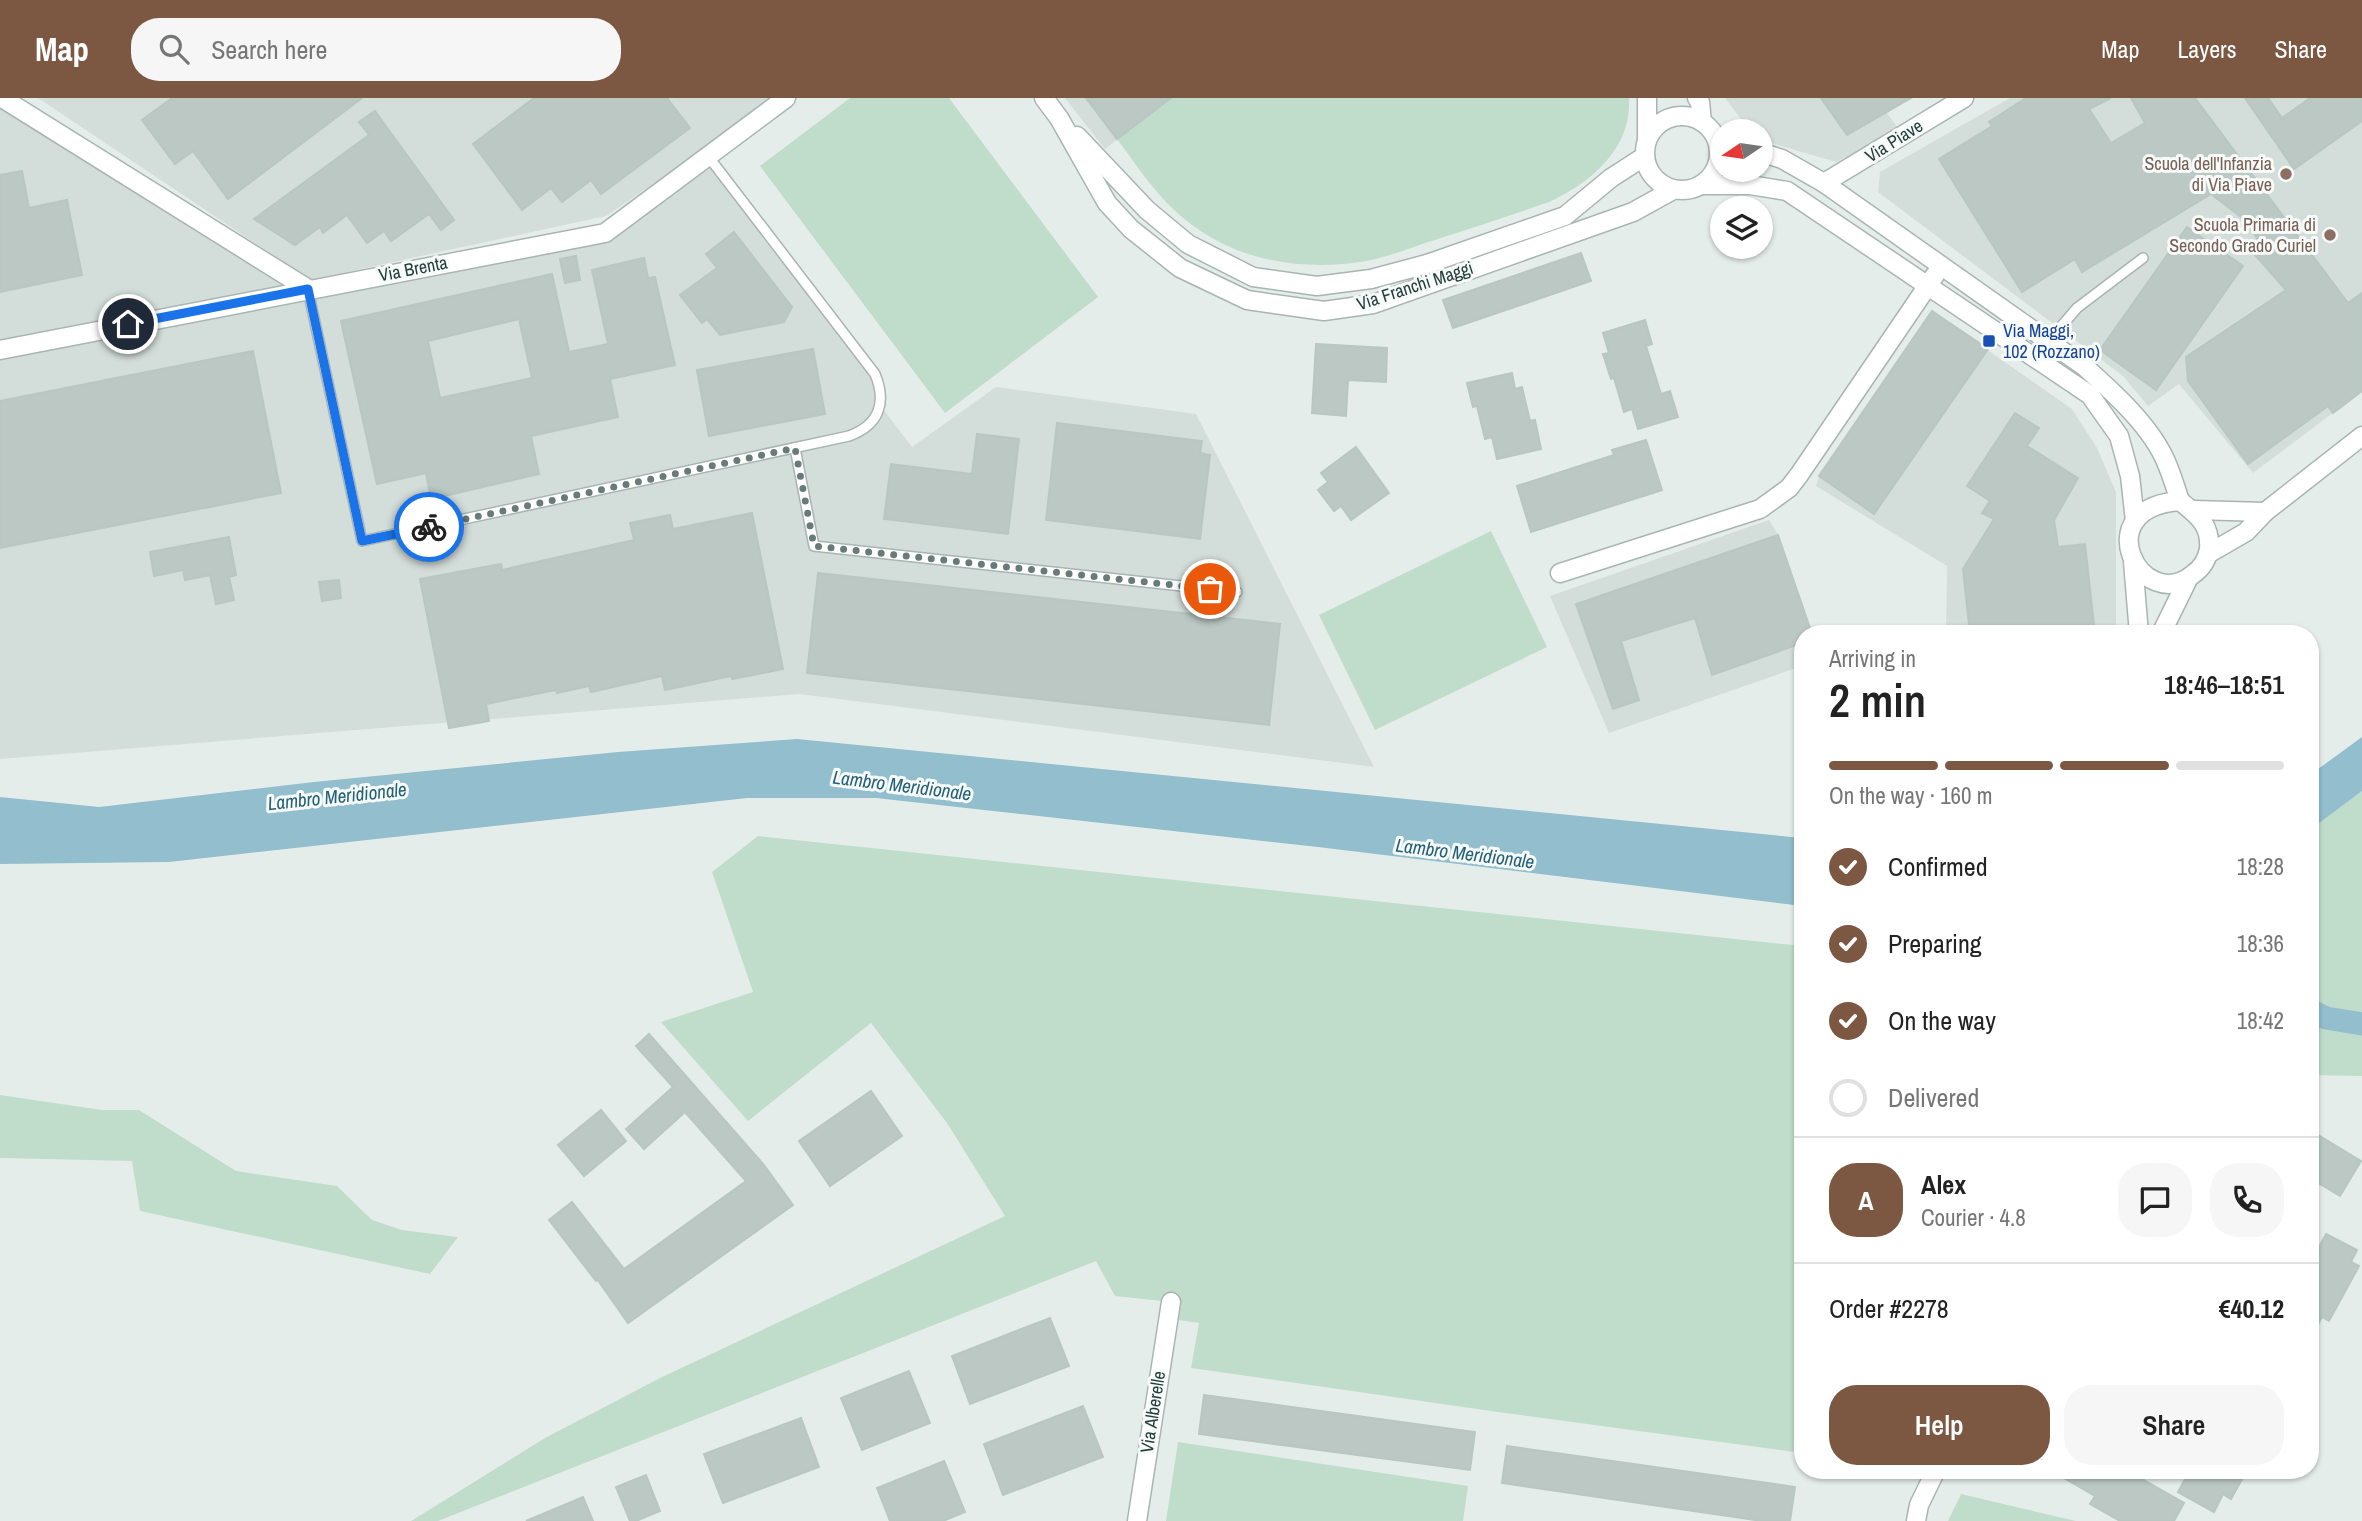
<!DOCTYPE html>
<meta charset="utf-8">
<style>
:root{--surface:#fff;--page:#f6f6f6;--text:#222;--muted:#767676;--line:#e0e0e0;--accent:#7c5742}
body{margin:0;font-family:"Archivo Narrow",sans-serif;background:var(--page);color:var(--text);height:100vh;display:flex;flex-direction:column;font-size:26px;white-space:nowrap}
*{box-sizing:border-box;margin:0}
p{font-size:23px;color:var(--muted)}
.icon{flex:none;width:38px;height:38px;fill:none;stroke:currentColor;stroke-width:2;stroke-linecap:round;stroke-linejoin:round}
.map{position:relative;flex:1;overflow:hidden}
.side{position:absolute;left:1794px;top:527px;width:525px;height:854px;display:flex;flex-direction:column;background:var(--surface);border-radius:28px;box-shadow:0 2px 5px #0004}
.side>*{flex:none}
.needle{width:46px;rotate:257deg}
.tools{position:absolute;left:1710px;top:21px;display:grid;gap:14px}
.tools a{display:grid;place-items:center;width:63px;height:63px;border-radius:50%;background:var(--surface);box-shadow:0 2px 5px #0004;font-size:35px}
.pin{position:absolute;display:grid;place-items:center;width:60px;height:60px;color:#fff;margin:-30px;border:4px solid #fff;border-radius:50%;box-shadow:0 2px 7px #0007}
.courier{position:absolute;display:grid;place-items:center;width:70px;height:70px;margin:-35px;border:5px solid #1a73e8;border-radius:50%;background:#fff;color:#222;box-shadow:0 2px 9px #0007}
.overview em{font-style:normal;font-weight:600}
.overview div{display:flex;flex-direction:column-reverse}
.overview{display:flex;align-items:center;justify-content:space-between;height:119px;padding:0 35px}
h1{font-size:46px;font-weight:600;line-height:52px}
.bar{display:grid;grid-template-columns:repeat(4,1fr);gap:10px 7px;align-content:center;height:84px;padding:0 35px}
.bar i{height:9px;border-radius:5px;background:var(--line)}
.bar .selected{background:var(--accent)}
.bar p{grid-column:span 4}
.line{display:flex;align-items:center;gap:18px;padding:0 35px;border-top:2px solid var(--line)}
.line div{flex:1}
.round{display:grid;place-items:center;flex:none;width:74px;height:74px;border-radius:28px;background:var(--page)}
ol{padding:0 35px;list-style:none}
li{display:flex;align-items:center;gap:21px;height:77px}
li p{margin-inline-start:auto}
li .icon{padding:7px;border-radius:50%;background:var(--accent);color:#fff;stroke-width:4}
li:last-child{color:var(--muted)}
li i{width:38px;height:38px;border:4px solid var(--line);border-radius:50%}
.cta{display:flex;gap:14px;margin-top:auto;padding:14px 35px}
.cta a{flex:1;height:80px;border-radius:28px;background:var(--accent);color:#fff;font-size:28px;font-weight:600;line-height:80px;text-align:center}
.cta a+a{background:var(--page);color:var(--text)}
header{display:flex;align-items:center;gap:42px;box-sizing:border-box;height:98px;padding:0 35px;background:var(--accent);color:#fff}
header strong{font-size:33px}
nav{display:flex;gap:38px;margin-inline-start:auto;font-size:24px}
.search{width:490px;height:63px;background:var(--page);display:flex;align-items:center;gap:18px;box-sizing:border-box;padding:0 24px;border-radius:28px;color:var(--muted);font-size:26px}
.map>svg:first-child{display:block}
</style>
<header>
<strong>Map</strong>
<div class="search"><svg class="icon" aria-label="search" viewBox="0 0 24 24"><circle cx="10" cy="10" r="6"/><path d="M15 15l6 6"/></svg>Search here</div>
<nav><a>Map</a><a>Layers</a><a>Share</a></nav>
</header>
<div class="map">
<svg width="2362" height="1423" viewBox="0 0 2362 1423">
<rect width="100%" height="100%" fill="#e5edeb"/>
<g fill="#d3ddda">
<path d="M0,0L308,191L605,135L708,58L875,276L880,307L912,349L996,289L1196,316L1374,669L799,596L0,661Z"/>
<path d="M38,0H769L708,49L606,118L310,182Z"/>
<path d="M1065,0H1171L1105,51Z"/>
<path d="M1725,0H1876L1900,33L1836,64L1761,42L1760,33H1750Z"/>
<path d="M2010,0H2362V293L2253,375L2179,286L2148,308L2123,278L1878,94L1880,74Z"/>
<path d="M1932,213L2072,311L2097,350L2116,394V535H1946L1947,468L1816,388L1819,378Z"/>
<path d="M1769,422L1778,437L1812,535L1802,536V568L1609,635L1550,498Z"/>
</g>
<g fill="#c0ddcb">
<path d="M850,0H949L1098,199L945,315L760,68Z"/>
<path d="M1171,0H1629C1632,51 1590,85 1549,104C1512,117 1475,129 1438,141C1414,148 1390,159 1366,163C1297,175 1225,161 1173,111C1151,90 1135,65 1117,41Z"/>
<path d="M1491,433L1547,549L1375,632L1319,517Z"/>
<path d="M2362,693V978L2310,977V732Z"/>
<path d="M758,738L1802,848V1355L1498,1314L1191,1270L1199,1225L1179,1222L1181,1205L1115,1198L1096,1163L438,1423H411L545,1340L660,1280L1005,1118L947,1025L871,925L748,1023L661,924L753,894L712,774Z"/>
<path d="M0,997L102,1012H139L236,1073L337,1088L372,1122L402,1132L458,1139L430,1176L140,1113L132,1063L0,1060Z"/>
<path d="M1178,1344L1468,1388L1463,1423H1166Z"/>
<path d="M1961,1396L2076,1423H1948Z"/>
</g>
<g fill="#92bece">
<path d="M2362,639V693L2310,732V677Z"/>
<path d="M797,641L1802,740V808L1318,749L876,700H747L169,764L0,766V699L99,709L314,684L618,654Z"/>
</g>
<g fill="none" stroke-linecap="round" stroke-linejoin="round">
<path stroke="#92bece" stroke-width="23" d="M2310,912L2326,920L2362,926"/>
</g>
<g fill="#bbc8c4" stroke="#b8c7c2" stroke-width="2" fill-rule="evenodd">
<path d="M172,0H362L228,101L193,53L175,66L142,22Z"/>
<path d="M534,0H667L690,30L601,96L591,82L562,104L551,90L522,112L473,46Z"/>
<path d="M1086,0H1171L1117,41Z"/>
<path d="M1821,0H1911L1847,37Z"/>
<path d="M2026,0H2111L2089,11L2111,45L2145,25L2131,0H2195L2348,205L2362,195V293L2333,315L2328,308L2248,366L2188,283L2186,259L2286,192L2248,149L2258,142L2245,122L2211,96L2082,174L2075,161L2022,194L1939,61L1992,28L1989,24Z"/>
<path d="M2245,0H2268L2282,20L2310,0H2362V23L2294,71Z"/>
<path d="M375,13L454,122L441,132L429,116L391,143L384,133L367,145L347,117L323,135L320,129L295,147L254,121L369,37L359,24Z"/>
<path d="M22,73L29,110L67,102L82,177L0,194V77Z"/>
<path d="M2187,129L2243,168L2156,292L2100,252Z"/>
<path d="M734,134L792,209L784,224L720,237L707,221L702,225L680,197L717,170L706,156Z"/>
<path d="M1581,155L1591,183L1453,230L1443,202Z"/>
<path d="M576,158L580,182L565,185L560,161Z"/>
<path d="M644,160L648,180L655,179L675,267L610,281L618,319L531,338L539,376L431,401L426,375L377,386L341,223L552,176L569,254L608,246L592,172ZM519,221L532,280L440,300L428,243Z"/>
<path d="M1932,213L1988,251L1874,416L1819,378Z"/>
<path d="M1645,222L1652,246L1646,248L1661,296L1670,293L1678,319L1638,331L1632,311L1624,314L1614,280L1611,281L1603,256L1609,255L1603,235Z"/>
<path d="M1316,246L1387,250L1386,284L1348,282L1346,318L1312,315Z"/>
<path d="M813,251L825,316L709,338L697,272Z"/>
<path d="M253,253L281,395L0,450V303Z"/>
<path d="M1512,275L1515,291L1522,289L1530,323L1535,322L1541,351L1497,361L1492,339L1485,341L1477,308L1473,309L1467,285Z"/>
<path d="M2015,315L2039,330L2027,348L2078,380L2054,422L2058,449L2085,446L2095,536H1970L1963,471L1994,421L1982,415L1990,403L1967,388Z"/>
<path d="M1057,325L1202,343L1200,355L1210,357L1200,441L1046,422Z"/>
<path d="M977,336L1019,341L1008,436L884,421L891,366L972,376Z"/>
<path d="M1646,342L1662,392L1531,434L1517,388L1614,357L1612,352Z"/>
<path d="M1356,349L1389,395L1351,422L1341,408L1334,413L1318,392L1328,384L1321,375Z"/>
<path d="M752,415L783,571L732,581L731,578L665,592L662,578L591,594L589,588L557,595L556,592L486,606L489,623L449,630L420,481L501,466L502,472L634,442L630,425L670,417L673,431Z"/>
<path d="M1778,437L1812,536H1802V545L1712,577L1695,520L1621,543L1639,602L1613,611L1576,506Z"/>
<path d="M229,439L236,477L229,479L234,502L216,506L210,477L185,482L183,472L154,478L150,454Z"/>
<path d="M818,475L1280,526L1269,627L807,575Z"/>
<path d="M339,482L341,500L322,503L319,484Z"/>
<path d="M649,936L764,1067L793,1107L628,1225L597,1181L596,1183L549,1122L572,1104L624,1171L746,1083L685,1014L644,1051L626,1031L673,989L636,948Z"/>
<path d="M871,993L902,1038L830,1088L799,1043Z"/>
<path d="M601,1012L626,1043L584,1078L558,1047Z"/>
<path d="M2310,1032L2361,1063L2340,1098L2310,1080Z"/>
<path d="M2326,1136L2357,1152L2351,1164L2359,1168L2329,1223L2322,1219L2310,1241V1166Z"/>
<path d="M1050,1220L1069,1268L970,1306L952,1258Z"/>
<path d="M909,1273L930,1325L862,1352L841,1300Z"/>
<path d="M1204,1297L1475,1334L1470,1372L1199,1336Z"/>
<path d="M1083,1308L1103,1359L1003,1397L984,1346Z"/>
<path d="M801,1320L819,1369L723,1405L704,1356Z"/>
<path d="M1507,1348L1795,1389L1790,1423H1762L1502,1385Z"/>
<path d="M944,1363L965,1414L943,1423H890L877,1390Z"/>
<path d="M2050,1372H2126L2184,1405L2174,1423H2120L2090,1406L2095,1398Z"/>
<path d="M2190,1372H2247L2231,1401L2223,1396L2214,1414L2178,1394Z"/>
<path d="M646,1377L660,1413L636,1423H630L616,1389Z"/>
<path d="M583,1399L593,1423H526Z"/>
</g>
<g fill="none" stroke-linecap="round" stroke-linejoin="round">
<g stroke="#a8b5b2" stroke-width="12">
<g id="lane">
<path d="M308,192L362,443L849,338C879,327 887,305 875,276L708,58"/>
<path d="M2035,259L2077,210L2143,160"/>
<path d="M795,350L814,448L1237,494"/>
</g>
</g>
<g stroke="#a8b5b2" stroke-width="21">
<g id="street">
<path d="M2,0L308,191"/>
<path d="M1044,0L1059,20L1107,105L1131,131L1180,170L1247,202L1324,213L1373,206L1633,114L1671,93"/>
<path d="M1647,0V41"/>
<path d="M1697,0L1700,4L1702,24"/>
<circle cx="1682" cy="55" r="37"/>
<path d="M1077,38L1147,112L1188,146L1253,179L1317,188L1371,181L1427,166L1565,118L1611,80L1645,58"/>
<path d="M1760,54L1782,61L1824,85L2085,269C2114,295 2152,329 2167,366C2172,378 2176,391 2180,403"/>
<path d="M1824,85L1964,0"/>
<path d="M1703,87H1750L1787,93L2090,297L2119,338L2130,378L2135,423"/>
<path d="M0,252L605,135L786,0"/>
<path d="M2180,403C2197,417 2211,426 2209,451C2207,462 2201,471 2192,477C2142,517 2085,410 2180,403Z"/>
<path d="M2194,412L2265,414"/>
<path d="M2208,456L2246,434L2265,414L2362,338"/>
<path d="M2133,464L2139,536"/>
<path d="M1560,475L1760,411L1789,390L1799,377L1935,177"/>
<path d="M2161,536L2188,481"/>
<path d="M1137,1423L1171,1204"/>
<path d="M1916,1423L1919,1407L1936,1372"/>
</g>
</g>
<use href="#lane" stroke="#fff" stroke-width="9"/>
<use href="#street" stroke="#fff" stroke-width="18"/>
</g>
<g fill="none" stroke-linecap="round" stroke-linejoin="round">
<path stroke="#687b78" stroke-width="7" stroke-dasharray="0 12.6" d="M429,429L795,350L814,448L1210,491"/>
<path stroke="#1a73e8" stroke-width="9" d="M128,226L308,191L362,443L429,429"/>
</g>
<g fill="#8d6e63" stroke="#f6faf8" stroke-width="2.5">
<circle cx="2286" cy="76" r="7"/>
<circle cx="2330" cy="137" r="7"/>
</g>
<rect fill="#1a4fb4" stroke="#f6faf8" stroke-width="2.5" x="1982" y="236" width="14" height="14" rx="3.5"/>
<g text-anchor="middle" stroke-width="6" stroke-linejoin="round" paint-order="stroke">
<g font-size="18" fill="#253e3a" stroke="#f6faf8">
<text transform="translate(1894 43) rotate(-32)" y="6">Via Piave</text>
<text transform="translate(413 171) rotate(-11)" y="6">Via Brenta</text>
<text transform="translate(1415 188) rotate(-18)" y="6">Via Franchi Maggi</text>
<text transform="translate(1153 1314) rotate(-81)" y="6">Via Alberelle</text>
</g>
<g font-size="18" fill="#785e54" stroke="#f6faf8" text-anchor="end">
<text x="2272" y="72">Scuola dell'Infanzia<tspan x="2272" dy="21">di Via Piave</tspan></text>
<text x="2316" y="133">Scuola Primaria di<tspan x="2316" dy="21">Secondo Grado Curiel</tspan></text>
</g>
<g font-size="18" fill="#164399" stroke="#f6faf8" text-anchor="start">
<text x="2003" y="239">Via Maggi,<tspan x="2003" dy="21">102 (Rozzano)</tspan></text>
</g>
<g font-size="19" font-style="italic" fill="#235f77" stroke="#f6faf8">
<text transform="translate(902 687) rotate(7)" y="7">Lambro Meridionale</text>
<text transform="translate(337 698) rotate(-6)" y="7">Lambro Meridionale</text>
<text transform="translate(1465 755) rotate(7)" y="7">Lambro Meridionale</text>
</g>
</g>
</svg>
<div class="tools">
<a><svg class="needle" viewBox="-14 -14 28 28"><path d="M0-13l5 13h-10z" fill="#e53935"/><path d="M0 13l5-13h-10z" fill="#767676"/></svg></a>
<a><svg class="icon" aria-label="layers" viewBox="0 0 24 24"><path d="M12 4l9 5-9 5-9-5zM3 14l9 5 9-5"/></svg></a>
</div>
<div class="pin" style="left:1210px;top:491px;background:#ea580c"><svg class="icon" aria-label="bag" viewBox="0 0 24 24"><path d="M5 8h14l-1 12H6zM9 8a3 3 0 0 1 6 0"/></svg></div>
<div class="pin" style="left:128px;top:226px;background:#1f2937"><svg class="icon" aria-label="home" viewBox="0 0 24 24"><path d="M3 11l9-7 9 7M6 9v11h12V9"/></svg></div>
<div class="courier" style="left:429px;top:429px"><svg class="icon" aria-label="bike" viewBox="0 0 24 24"><circle cx="6" cy="16" r="4"/><circle cx="18" cy="16" r="4"/><path d="M6 16l4-8h5l3 8M10 8l3 8H6M13 5h3"/></svg></div>
<section class="side">
<div class="overview"><div><h1>2 min</h1><p>Arriving in</p></div><em>18:46–18:51</em></div>
<div class="bar"><i class="selected"></i><i class="selected"></i><i class="selected"></i><i></i><p>On the way · 160 m</p></div>
<ol>
<li><svg class="icon" aria-label="check" viewBox="0 0 24 24"><path d="M5 12l5 5 9-10"/></svg>Confirmed<p>18:28</p></li>
<li><svg class="icon" aria-label="check" viewBox="0 0 24 24"><path d="M5 12l5 5 9-10"/></svg>Preparing<p>18:36</p></li>
<li><svg class="icon" aria-label="check" viewBox="0 0 24 24"><path d="M5 12l5 5 9-10"/></svg>On the way<p>18:42</p></li>
<li><i></i>Delivered</li>
</ol>
<div class="line" style="height:126px"><b class="round" style="background:var(--accent);color:#fff">A</b><div><b>Alex</b><p>Courier · 4.8</p></div><a class="round"><svg class="icon" aria-label="chat" viewBox="0 0 24 24"><path d="M4 5h16v11H9l-5 4z"/></svg></a><a class="round"><svg class="icon" aria-label="phone" viewBox="0 0 24 24"><path d="M5 4h4l2 5-3 2q2 4 5 5l2-3 5 2v4C11 20 4 13 5 4z"/></svg></a></div>
<div class="line" style="height:91px"><div>Order #2278</div><b>€40.12</b></div>
<div class="cta"><a>Help</a><a>Share</a></div>
</section>
</div>
